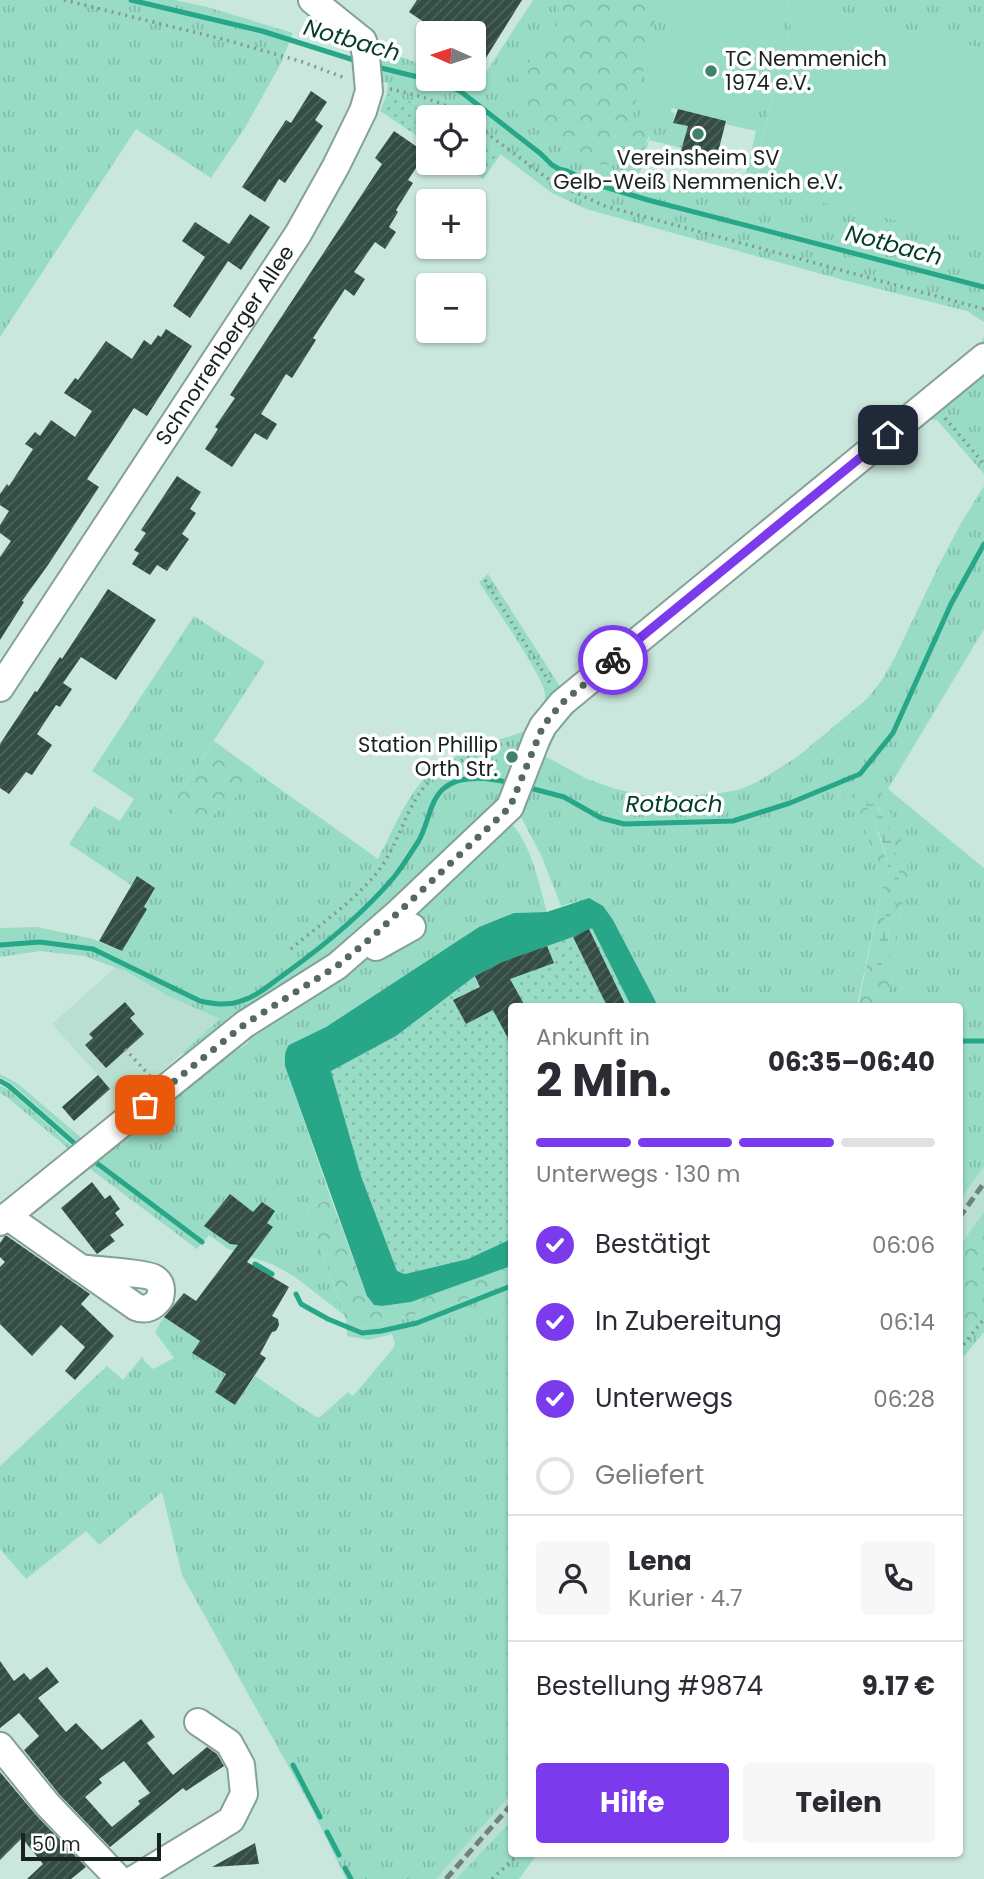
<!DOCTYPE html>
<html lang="de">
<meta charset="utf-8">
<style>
:root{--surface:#fff;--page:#f7f7f7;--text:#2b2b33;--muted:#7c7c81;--line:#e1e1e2;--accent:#7c3aed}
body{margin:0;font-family:Poppins,sans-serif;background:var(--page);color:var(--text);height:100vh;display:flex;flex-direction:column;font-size:26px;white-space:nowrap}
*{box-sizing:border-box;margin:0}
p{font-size:23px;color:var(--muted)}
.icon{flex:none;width:38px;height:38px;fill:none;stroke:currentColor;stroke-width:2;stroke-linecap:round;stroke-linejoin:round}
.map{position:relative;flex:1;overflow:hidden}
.drawer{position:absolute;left:508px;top:1003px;width:455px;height:854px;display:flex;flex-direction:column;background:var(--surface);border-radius:7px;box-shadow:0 2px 5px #0004}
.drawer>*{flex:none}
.needle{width:46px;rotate:273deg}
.buttons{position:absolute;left:416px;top:21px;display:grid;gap:14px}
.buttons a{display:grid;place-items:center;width:70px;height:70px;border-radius:7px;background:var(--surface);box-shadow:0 2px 5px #0004;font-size:35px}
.scale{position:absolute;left:21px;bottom:18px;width:140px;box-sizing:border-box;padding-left:7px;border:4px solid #18231f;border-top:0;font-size:19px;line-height:24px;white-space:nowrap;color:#18231f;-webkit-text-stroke:5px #fff;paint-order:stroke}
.pin{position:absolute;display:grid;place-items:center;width:60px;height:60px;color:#fff;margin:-30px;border-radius:14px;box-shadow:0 4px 10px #0006}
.courier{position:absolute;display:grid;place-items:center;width:70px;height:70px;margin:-35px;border:5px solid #7c3aed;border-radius:50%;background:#fff;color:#222;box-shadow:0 2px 9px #0007}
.head em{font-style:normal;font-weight:700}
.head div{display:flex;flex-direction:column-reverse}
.head{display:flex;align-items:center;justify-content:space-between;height:119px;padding:0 28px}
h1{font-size:46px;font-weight:700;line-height:52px}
.bar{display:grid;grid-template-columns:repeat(4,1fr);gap:10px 7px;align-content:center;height:84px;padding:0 28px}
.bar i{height:9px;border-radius:5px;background:var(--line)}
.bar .active{background:var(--accent)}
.bar p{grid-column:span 4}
.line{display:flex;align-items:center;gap:18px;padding:0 28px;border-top:2px solid var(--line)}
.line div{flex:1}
.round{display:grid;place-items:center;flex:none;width:74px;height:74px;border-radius:7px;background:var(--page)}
ol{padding:0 28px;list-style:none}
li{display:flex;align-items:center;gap:21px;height:77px}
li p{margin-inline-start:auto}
li .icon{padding:7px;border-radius:50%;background:var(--accent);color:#fff;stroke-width:4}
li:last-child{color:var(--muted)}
li i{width:38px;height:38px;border:4px solid var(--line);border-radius:50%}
.action{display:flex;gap:14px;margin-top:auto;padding:14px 28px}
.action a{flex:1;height:80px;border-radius:7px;background:var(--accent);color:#fff;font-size:28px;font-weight:700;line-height:80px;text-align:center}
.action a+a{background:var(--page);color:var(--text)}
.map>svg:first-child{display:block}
</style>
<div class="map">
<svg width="984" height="1879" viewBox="0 0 984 1879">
<defs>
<pattern id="grass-tufts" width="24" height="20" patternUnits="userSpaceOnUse" patternTransform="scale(1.75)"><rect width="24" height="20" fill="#98dcc6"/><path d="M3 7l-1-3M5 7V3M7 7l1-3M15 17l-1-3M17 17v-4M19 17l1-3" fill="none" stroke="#82bcaa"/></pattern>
<pattern id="forest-crowns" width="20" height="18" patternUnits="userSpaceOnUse" patternTransform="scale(1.75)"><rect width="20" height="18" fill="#98dcc6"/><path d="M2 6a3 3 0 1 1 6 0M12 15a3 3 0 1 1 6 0" fill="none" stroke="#82bcaa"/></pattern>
<pattern id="wetland-marsh" width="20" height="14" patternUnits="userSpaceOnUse" patternTransform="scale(1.75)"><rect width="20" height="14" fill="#98dcc6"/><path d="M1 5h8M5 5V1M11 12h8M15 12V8" fill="none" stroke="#82bcaa"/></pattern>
<pattern id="park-dots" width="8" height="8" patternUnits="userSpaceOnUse" patternTransform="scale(1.75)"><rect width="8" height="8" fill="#98dcc6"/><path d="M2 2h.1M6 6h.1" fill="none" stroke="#82bcaa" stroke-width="1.8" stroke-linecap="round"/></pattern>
<pattern id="building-hatch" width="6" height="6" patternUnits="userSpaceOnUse" patternTransform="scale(1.75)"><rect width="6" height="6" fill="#334c44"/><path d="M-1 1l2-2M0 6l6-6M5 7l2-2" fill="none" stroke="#4e635c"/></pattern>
</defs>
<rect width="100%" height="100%" fill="#cae7dd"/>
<g fill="#b9dfd2">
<path d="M116,967L168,996L221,1019L124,1104L52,1024Z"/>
<path d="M984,1166V1212L959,1247V1202Z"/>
<path d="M511,1794V1821L456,1879H436Z"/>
</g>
<g fill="url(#grass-tufts)">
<path d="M0,0H175L207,7L293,33L280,65L246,126L211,178L136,129L0,337Z"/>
<path d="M533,0H561L555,30L518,79L530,88L610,165L628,161L649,140L651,126L631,119L660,0H673L659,56L655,55L667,124L670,112L675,113L673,123L688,126L682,148L649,140L637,183L653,185H675L713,177L744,183L756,131L725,124L726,121L744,125L754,87L768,90L789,0H984V49L797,2L751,184L984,242V322L967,311L843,280L586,209L552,193L474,134V117H453L448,114L387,94L388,83L380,81L376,59L379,52L385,51L429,67V79H456L475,89Z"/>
<path d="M984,336V350L573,686L508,795L372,929L192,1054L182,1053L220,1019L168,996L125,971L84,956L40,951L0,957V928L37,927L93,939L121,951L155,888L137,876L131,885L69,844L94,806L120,821L134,799L92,771L194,616L265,662L164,817L206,820L262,776L378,859C392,832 408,792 431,772C445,760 466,752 483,745C498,739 515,736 529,729C535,719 546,707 545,694C545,678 490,600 479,582L488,574L561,688L978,351Z"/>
<path d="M984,365V474L937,420L926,419L591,694L557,732L545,756L587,779L616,789L648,796H683L721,793L738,790L757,782L797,757L867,699L882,680L894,659L940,563L961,523L984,486V629L888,789L984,868V1166L959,1202V1006H882L899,960L897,931L909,875L879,788L833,801L858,808L883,884L858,1001V1006H658L613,920L578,901L561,906L542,857L519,813L518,804L563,715Z"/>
<path d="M510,822C531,843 539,884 547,912L514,913L479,927L326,1027L290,1045L285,1054V1066L331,1199L307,1208L344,1315L295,1277L274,1265L228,1249L209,1235L197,1249L85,1165L230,1047L233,1053L249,1042L246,1033L263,1021L376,953Z"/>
<path d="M0,1074L17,1083L84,1140L79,1143L11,1083L0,1077Z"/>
<path d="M0,1086L8,1089L74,1148L71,1151L7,1097L0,1093Z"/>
<path d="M511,1282V1794L436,1879H346L312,1809L182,1575L162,1492L99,1545L86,1531L26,1579L0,1549V1466L107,1366L123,1380L143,1356L144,1361L153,1369L174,1358L155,1332L164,1317L200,1341L193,1353L226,1374L235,1405L255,1376L316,1417H320L348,1392L353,1396L392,1350L395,1344L392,1334L369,1340L347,1336L346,1320L365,1328L453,1304Z"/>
<path d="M984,1310V1332L959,1362V1340Z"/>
<path d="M511,1821V1853H538L519,1879H456Z"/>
</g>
<g fill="url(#forest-crowns)" fill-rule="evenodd">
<path d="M561,0H660L632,118L647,123L651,126V132L643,148L628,161L610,165L596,164L574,157L514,111L530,89L517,79L554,30Z"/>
<path d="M214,741L262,776L206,820L193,824L164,817Z"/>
<path d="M879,787L900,834L909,875L897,931L899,960L882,1006H858L883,884L858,808L831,801ZM878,807C894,833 903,868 896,898C892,919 884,929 891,952L883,956L882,969L876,970C877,940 892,905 889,876C887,856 879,837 873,817Z"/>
<path d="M331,1199L367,1296L374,1305L382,1306L411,1302L511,1266V1282L453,1304L365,1328L346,1320L307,1208Z"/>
<path d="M984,1212V1310L959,1340V1247Z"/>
</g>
<path fill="url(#wetland-marsh)" d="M870,799C893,821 904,868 897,898C892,919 884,929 891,952L888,956H883L882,969L879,972L876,970C877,940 891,906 889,878C888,859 881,836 873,819C870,811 865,809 867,800Z"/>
<g fill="url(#park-dots)">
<path d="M387,94L448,114L453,117H429V144L380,111Z"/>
<path d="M474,134L501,154L483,179L458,163H474Z"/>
<path d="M593,927L631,1006H511V1239L468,1259L405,1274L397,1271L361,1176L331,1071L396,1036L475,976L502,962L570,938Z"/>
</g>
<g fill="#98dcc6">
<path d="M673,0H789L768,90L754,87L744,125L672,108L667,124L639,117L654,55H659Z"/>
<path d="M797,2L984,49V242L751,185Z"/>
</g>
<path fill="#27a688" d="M589,898L603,906L613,920L658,1006H631L592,928L570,938L502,962L475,976L396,1036L331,1071L361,1176L397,1271L405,1274L468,1259L511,1239V1266L411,1302L382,1306L374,1305L367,1296L285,1066C285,1058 284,1052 289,1045L326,1027L479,927L514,913L547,912Z"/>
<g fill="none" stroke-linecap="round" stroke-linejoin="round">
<g stroke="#27a688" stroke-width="5">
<path d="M131,0L262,31L357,61"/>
<path d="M373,66L430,80L460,91L541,154L552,165L559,169L567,171L595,184L648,200L984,287"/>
<path d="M526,787L564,797L601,818L624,824L733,821L790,803L860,774L893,733L951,604L984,544"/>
<path d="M0,945L40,942L93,949L200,1001C214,1004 227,1006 241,1001C258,996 272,983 286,973C325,945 363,914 394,877C403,866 410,854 418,842C428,826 429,802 443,789C460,774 490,778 510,783"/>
<path d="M959,1041H984"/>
<path d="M0,1081L9,1086L81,1149"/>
<path d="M90,1158L202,1242"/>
<path d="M255,1264L272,1274"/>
<path d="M296,1294L301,1304L328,1319L362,1333L381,1331L417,1323L511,1286"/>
<path d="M293,1765L320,1817"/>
<path d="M327,1832L339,1855"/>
<path d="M345,1868L351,1879"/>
</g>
</g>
<g fill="url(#building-hatch)" fill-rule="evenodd">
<path d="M417,0H522L484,61L474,55V33H440L409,12Z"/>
<path d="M311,91L327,102L315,120L323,126L285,183L279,179L265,202L242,187L286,120L291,123Z"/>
<path d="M678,109L726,121L716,160L681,151L688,126L673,123Z"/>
<path d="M394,131L426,153L408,180L413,183L396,210L398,212L389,227L396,232L385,249L375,242L354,272L365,279L354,296L345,289L313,338L316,340L292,378L286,374L268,403L261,414L277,424L267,440L255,433L232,467L205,449L218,429L215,427L235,398L230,395L382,164L375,158Z"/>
<path d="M250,214L270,227L241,270L228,261L190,318L173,306L205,257L182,241L195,222L229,244Z"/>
<path d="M166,329L192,346L147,416L134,408L111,443L87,479L99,487L48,565L22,601L24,602L0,640V557L11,541L0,533V525L9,511L0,505V494L7,484L9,486L33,449L25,444L35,432L40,436L51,420L75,437L92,411L64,393L75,378L78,380L106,341L132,359L144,340L151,345L158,335L161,337Z"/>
<path d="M177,476L201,492L190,509L196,513L182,534L189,539L167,571L157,565L150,575L132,564L139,553L134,550L146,533L141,530Z"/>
<path d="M108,589L156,620L116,680L81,657L63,683L72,689L60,707L56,705L37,734L52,745L32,775L26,772L9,794L0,788V744L35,691L37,692L60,657L62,659Z"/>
<path d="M137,876L155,888L144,907L147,909L122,951L99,941Z"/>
<path d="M589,929L600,952L626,1006H607L573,937Z"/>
<path d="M547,946L554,963L510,979L525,1006H511V1044L493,1010L466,1024L453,1000L480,987L475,976L502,962Z"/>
<path d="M125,1002L135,1014L130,1018L144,1034L106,1068L85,1045L93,1038L89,1034Z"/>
<path d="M98,1075L110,1089L74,1121L62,1107Z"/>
<path d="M92,1182L105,1199L110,1195L120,1209L115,1213L124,1225L110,1235L115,1241L97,1254L61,1208Z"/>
<path d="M230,1194L253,1212L262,1202L275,1211L267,1223L273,1227L247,1262L289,1287L272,1316L278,1319L279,1325L276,1331L272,1332L260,1354L266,1358L235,1405L215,1392L226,1374L192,1353L200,1341L164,1317L184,1293L196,1301L238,1245L230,1244L204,1226Z"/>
<path d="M5,1236H7L90,1294L81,1304L114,1336L75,1380L65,1371L85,1347L61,1325L32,1356L0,1324V1267L5,1262L0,1257V1243Z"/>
<path d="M0,1661L14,1681L24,1673L30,1680L47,1667L59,1682L38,1698L66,1732L76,1723L102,1750L141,1719L155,1737L147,1743L173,1775L207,1747L217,1754L224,1766L186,1791L183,1788L110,1847L59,1794L24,1750L39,1736L19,1713L0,1728ZM124,1761L150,1793L138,1801L140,1804L112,1827L85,1797L102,1783L99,1779Z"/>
<path d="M0,1772L36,1815L86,1867L71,1879H27L43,1864L22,1838L0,1860Z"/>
<path d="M255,1843L259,1864L212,1867Z"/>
</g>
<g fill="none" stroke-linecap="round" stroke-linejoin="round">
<g stroke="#85a197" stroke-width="30">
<g id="minor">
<path id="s1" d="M0,688L298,234L336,166L363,111L369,91L366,56L363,41L312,0"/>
<path d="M376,947L412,927"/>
<path d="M7,1216L136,1307C146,1311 154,1307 160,1298C162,1290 162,1283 154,1278C147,1273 92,1270 80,1268"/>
<path d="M0,1222L245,1024L337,966L399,912L510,807L537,738L543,726L562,703L984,357"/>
<path d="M0,1746L47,1804L119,1879"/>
<path d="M134,1879L231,1820L244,1794L241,1765L229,1743L198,1722"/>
</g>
</g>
<g stroke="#839991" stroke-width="3.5" stroke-dasharray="2 5" stroke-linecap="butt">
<path d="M64,0L226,40L303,62L345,78"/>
<path d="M390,89C416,95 443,101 465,117"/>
<path d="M474,124L554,183L605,206L984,309"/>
<path d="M945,418L984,464"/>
<path d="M485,580L550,683"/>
<path d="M291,949C320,924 355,901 379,870C400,843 407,800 433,778C444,768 457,763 470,757C483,751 496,744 511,743"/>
<path d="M125,1049L150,1076"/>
<path d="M959,1350L984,1319"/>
<path d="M492,1879L520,1853"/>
</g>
<use href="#minor" stroke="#fff" stroke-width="26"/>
<g stroke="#6f837c" stroke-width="5" stroke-dasharray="10 5" stroke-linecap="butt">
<path d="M959,1218L984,1183"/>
<path d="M446,1879L511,1805"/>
</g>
</g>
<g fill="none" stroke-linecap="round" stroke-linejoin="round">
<path stroke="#566862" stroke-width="7" stroke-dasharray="0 12.6" d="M145,1105L245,1024L337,966L371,938L417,895L510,807L543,726L562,703L613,660"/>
<path stroke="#7c3aed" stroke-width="9" d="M613,660L888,435"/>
</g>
<g fill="#41806e" stroke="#fff" stroke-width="2.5">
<circle cx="711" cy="71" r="7"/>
<circle cx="698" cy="134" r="7"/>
<circle cx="512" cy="757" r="7"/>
</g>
<g text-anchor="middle" stroke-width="7" stroke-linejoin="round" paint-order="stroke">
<g font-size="21" fill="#18231f" stroke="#fff" text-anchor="start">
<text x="725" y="66">TC Nemmenich<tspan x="725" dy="24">1974 e.V.</tspan></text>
<text x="698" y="165" text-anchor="middle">Vereinsheim SV<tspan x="698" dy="24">Gelb-Weiß Nemmenich e.V.</tspan></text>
<text x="498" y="752" text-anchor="end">Station Phillip<tspan x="498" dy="24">Orth Str.</tspan></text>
</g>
<g font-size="21" fill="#18231f" stroke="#fff">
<text dy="7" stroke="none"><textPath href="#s1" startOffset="410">Schnorrenberger Allee</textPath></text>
</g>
<g font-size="23" font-style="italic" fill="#053c2f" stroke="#fff">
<text transform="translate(352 40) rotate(16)" y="8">Notbach</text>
<text transform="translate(894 245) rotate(15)" y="8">Notbach</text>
<text x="674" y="812">Rotbach</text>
</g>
</g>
</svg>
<div class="buttons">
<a><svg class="needle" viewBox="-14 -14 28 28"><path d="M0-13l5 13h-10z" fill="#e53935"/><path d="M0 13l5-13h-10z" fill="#7c7c81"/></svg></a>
<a><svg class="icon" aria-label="locate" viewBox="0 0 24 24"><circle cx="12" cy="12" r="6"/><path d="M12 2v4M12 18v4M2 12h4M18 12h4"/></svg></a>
<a>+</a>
<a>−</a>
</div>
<div class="scale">50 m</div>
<div class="pin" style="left:145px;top:1105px;background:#ea580c"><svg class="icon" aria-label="bag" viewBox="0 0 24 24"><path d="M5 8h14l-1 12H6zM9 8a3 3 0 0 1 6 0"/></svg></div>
<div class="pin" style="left:888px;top:435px;background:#1f2937"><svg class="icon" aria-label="home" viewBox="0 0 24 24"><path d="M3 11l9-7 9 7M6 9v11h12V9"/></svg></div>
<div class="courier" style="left:613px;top:660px"><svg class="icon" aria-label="bike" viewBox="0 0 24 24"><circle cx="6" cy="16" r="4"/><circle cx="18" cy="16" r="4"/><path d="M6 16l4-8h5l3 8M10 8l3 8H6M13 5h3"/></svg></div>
<section class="drawer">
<div class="head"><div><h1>2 Min.</h1><p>Ankunft in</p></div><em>06:35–06:40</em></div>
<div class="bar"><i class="active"></i><i class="active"></i><i class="active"></i><i></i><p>Unterwegs · 130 m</p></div>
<ol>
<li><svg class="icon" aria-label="check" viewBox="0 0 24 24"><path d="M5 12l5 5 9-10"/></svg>Bestätigt<p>06:06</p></li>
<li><svg class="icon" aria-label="check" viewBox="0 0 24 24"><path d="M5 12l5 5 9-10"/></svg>In Zubereitung<p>06:14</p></li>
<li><svg class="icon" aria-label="check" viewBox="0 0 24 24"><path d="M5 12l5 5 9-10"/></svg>Unterwegs<p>06:28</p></li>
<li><i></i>Geliefert</li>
</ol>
<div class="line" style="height:126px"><a class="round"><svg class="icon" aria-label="person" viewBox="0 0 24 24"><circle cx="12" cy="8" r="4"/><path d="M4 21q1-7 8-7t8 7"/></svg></a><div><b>Lena</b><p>Kurier · 4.7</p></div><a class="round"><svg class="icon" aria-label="phone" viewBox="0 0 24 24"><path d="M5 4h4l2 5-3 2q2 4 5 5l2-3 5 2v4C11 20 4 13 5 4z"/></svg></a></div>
<div class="line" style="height:91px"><div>Bestellung #9874</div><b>9.17 €</b></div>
<div class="action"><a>Hilfe</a><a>Teilen</a></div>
</section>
</div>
